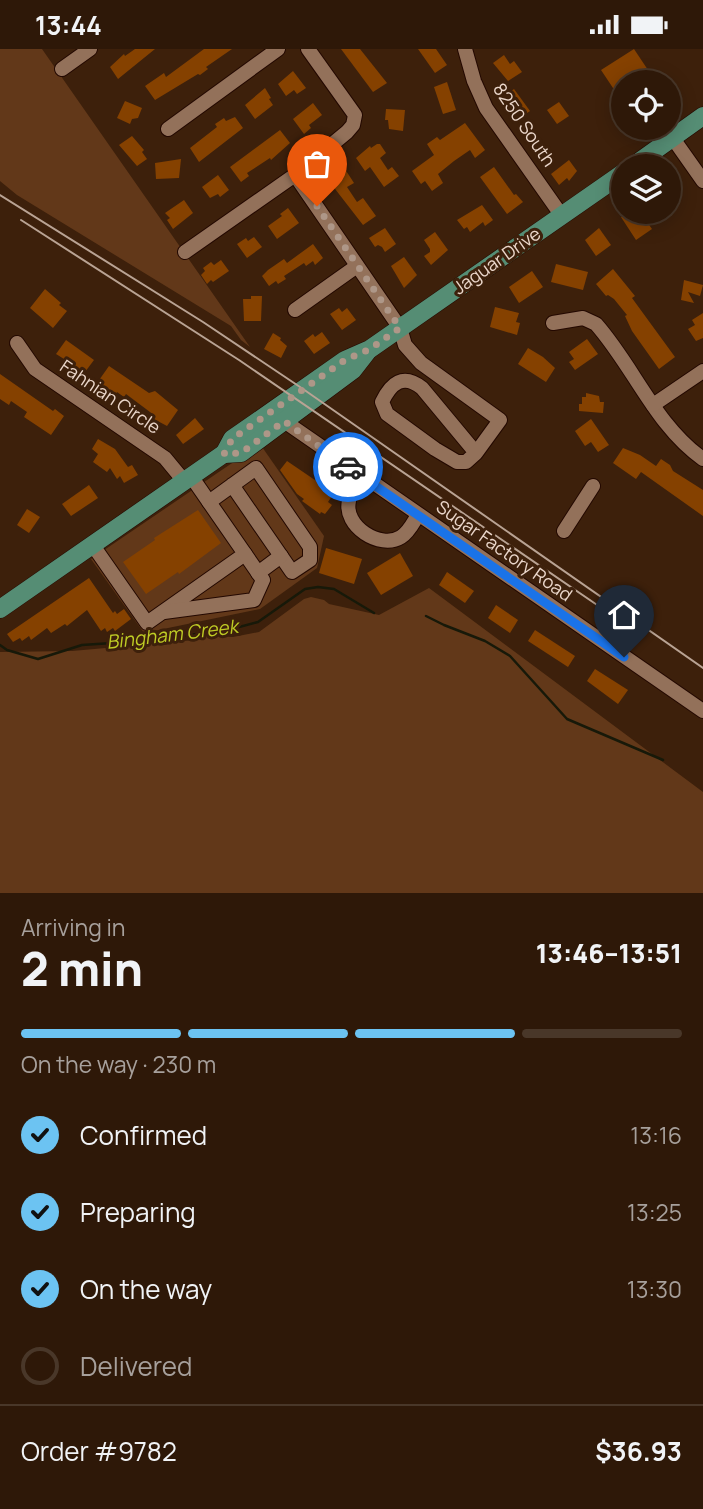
<!DOCTYPE html>
<meta charset="utf-8">
<style>
:root{--surface:#2e1808;--page:#362112;--text:#f1f3f6;--muted:#a7a09c;--line:#493729;--accent:#6cc3f2}
body{margin:0;font-family:Manrope,sans-serif;background:var(--page);color:var(--text);height:100vh;display:flex;flex-direction:column;font-size:26px;white-space:nowrap}
*{box-sizing:border-box;margin:0}
p{font-size:23px;color:var(--muted)}
.icon{flex:none;width:38px;height:38px;fill:none;stroke:currentColor;stroke-width:2;stroke-linecap:round;stroke-linejoin:round}
.map{position:relative;height:844px;overflow:hidden}
.drawer{display:flex;flex-direction:column;background:var(--surface);flex:1}
.drawer>*{flex:none}
.tools{position:absolute;left:611px;top:21px;display:grid;gap:14px}
.tools a{display:grid;place-items:center;width:70px;height:70px;border-radius:50%;background:var(--surface);box-shadow:0 4px 18px #0003,0 0 0 2px var(--line);font-size:35px}
.pin{position:absolute;display:grid;place-items:center;width:60px;height:60px;color:#fff;margin:-72px -30px;border-radius:50% 50% 50% 0;rotate:-45deg;box-shadow:0 0 7px #0007}
.pin .icon{rotate:45deg}
.courier{position:absolute;display:grid;place-items:center;width:70px;height:70px;margin:-35px;border:5px solid #1a73e8;border-radius:50%;background:#fff;color:#222;box-shadow:0 2px 9px #0007}
.overview em{font-style:normal;font-weight:800}
.overview div{display:flex;flex-direction:column-reverse}
.overview{display:flex;align-items:center;justify-content:space-between;height:119px;padding:0 21px}
h1{font-size:46px;font-weight:800;line-height:52px}
.bar{display:grid;grid-template-columns:repeat(4,1fr);gap:10px 7px;align-content:center;height:84px;padding:0 21px}
.bar i{height:9px;border-radius:5px;background:var(--line)}
.bar .selected{background:var(--accent)}
.bar p{grid-column:span 4}
.line{display:flex;align-items:center;gap:18px;padding:0 21px;border-top:2px solid var(--line)}
.line div{flex:1}
ol{padding:0 21px;list-style:none}
li{display:flex;align-items:center;gap:21px;height:77px}
li p{margin-inline-start:auto}
li .icon{padding:7px;border-radius:50%;background:var(--accent);color:#111;stroke-width:4}
li:last-child{color:var(--muted)}
li i{width:38px;height:38px;border:4px solid var(--line);border-radius:50%}
.status{display:flex;justify-content:space-between;align-items:center;height:49px;padding:0 35px;background:var(--surface);direction:ltr}
.status svg{height:19px;fill:currentColor}
.map>svg:first-child{display:block}
</style>
<div class="status"><b>13:44</b><svg viewBox="0 0 49 12"><path d="M0 12V9h3v3zM5 12V6h3v6zM10 12V3h3v9zM15 12V0h3v12zM26 1h20v11H26zM47 4h2v5h-2z"/></svg></div>
<div class="map">
<svg width="703" height="844" viewBox="0 0 703 844">
<rect width="100%" height="100%" fill="#3d200b"/>
<g fill="#623819">
<path d="M0,0H42L250,298L241,291L231,277L17,146L0,132Z"/>
<path d="M260,395L324,487L317,519L260,560L144,584L91,510Z"/>
<path d="M429,539L703,743V844H0V603L72,602L195,591L208,586L233,588L259,583L304,550L311,548L324,551L329,555L379,566Z"/>
</g>
<g fill="none" stroke-linecap="round" stroke-linejoin="round">
<g stroke="#171909" stroke-width="2.5">
<path d="M426,567L444,576L485,592L510,607L567,670L663,711"/>
<path d="M0,596L7,601L38,610L82,596L143,592L228,581L258,573L305,540L318,538L334,540L374,564"/>
</g>
</g>
<g fill="#854100">
<path d="M135,0H155L118,30L110,18L124,5L125,7Z"/>
<path d="M204,0H232L206,18L208,20L200,26L198,25L155,51L145,37L164,24L166,28Z"/>
<path d="M341,0H360L387,34L373,43Z"/>
<path d="M418,0H436L447,16L435,24Z"/>
<path d="M634,0L654,30L650,33H623V54L601,21Z"/>
<path d="M504,6L510,15L514,12L522,23L508,32L493,14Z"/>
<path d="M293,22L306,39L297,45L294,41L286,47L278,35Z"/>
<path d="M447,33L456,61L443,65L434,38Z"/>
<path d="M265,39L271,49L269,50L273,56L255,70L245,56Z"/>
<path d="M514,40L530,62L517,71L502,49Z"/>
<path d="M125,52L142,59L138,69L132,70L130,75L117,69Z"/>
<path d="M559,53L569,67L557,75L547,61Z"/>
<path d="M313,54L322,66L309,76L311,79L304,85L293,70Z"/>
<path d="M386,60L405,61L403,82L389,80L388,71H385Z"/>
<path d="M235,68L243,79L199,113L190,99L217,78L215,75L224,69L226,72Z"/>
<path d="M465,74L485,101L475,109L470,101L454,112L438,125L443,134L432,142L425,132L421,135L412,122L434,106L427,95L437,88L440,91Z"/>
<path d="M280,81L290,94L271,111L270,109L247,124L249,127L241,133L230,118Z"/>
<path d="M132,87L144,101L142,103L147,110L137,117L119,96Z"/>
<path d="M377,95H380L386,104L380,109L388,121L392,118L399,127L384,138L370,118L365,122L356,109L370,97L371,99Z"/>
<path d="M181,110L179,129L156,130L155,114Z"/>
<path d="M569,111L577,122L569,132L567,129L559,136L551,125Z"/>
<path d="M343,117L354,134L347,138L357,153L363,149L376,167L363,176L332,136L337,132L332,125Z"/>
<path d="M494,118L514,146L516,145L523,153L507,165L480,128Z"/>
<path d="M218,126L229,141L220,148L218,145L210,149L202,138Z"/>
<path d="M184,151L193,164L173,180L167,171L170,169L165,164Z"/>
<path d="M482,156L493,171L485,177L483,173L470,183L467,178L464,180L457,171Z"/>
<path d="M288,159L299,174L277,190L268,177L282,167L280,165Z"/>
<path d="M628,163H651L654,168L647,173L652,180L636,191L621,168Z"/>
<path d="M385,179L396,195L385,203L382,198L378,196L375,198L369,189Z"/>
<path d="M599,179L611,196L596,207L585,191Z"/>
<path d="M435,183L448,201L431,216L424,207L430,203V200L424,191Z"/>
<path d="M254,188L262,198L247,209L237,195L246,189L248,192Z"/>
<path d="M313,195L323,209L315,216L313,212L306,217L304,214L284,227L286,230L278,235L276,232L269,237L262,227L268,221L284,210L287,214Z"/>
<path d="M404,208L417,226L404,239L391,217Z"/>
<path d="M221,211L229,222L213,233L211,231L207,235L201,226L205,222L203,219L211,213L214,216Z"/>
<path d="M556,215L588,223L583,241L551,233Z"/>
<path d="M613,220L635,247L632,249L675,308L659,320L632,282L625,267L627,266L614,250L608,246L606,247L596,235Z"/>
<path d="M532,222L543,238L519,254L509,238Z"/>
<path d="M684,231L703,236L700,247L688,243L694,254L681,251Z"/>
<path d="M45,240L61,254L59,256L67,262L53,279L30,259Z"/>
<path d="M251,247H262L261,272H244L243,250H251Z"/>
<path d="M495,258L519,264L516,273L520,274L517,286L490,278Z"/>
<path d="M339,259L342,263L347,259L356,271L342,281L330,265Z"/>
<path d="M703,264V289L696,292L688,280L695,276L692,271Z"/>
<path d="M322,283L330,294L314,305L304,292L313,285L315,288Z"/>
<path d="M273,284L281,289L280,291L287,297L281,309L264,300Z"/>
<path d="M587,290L598,305L575,321L569,313L574,310L569,303Z"/>
<path d="M66,291L94,311L85,323L56,305Z"/>
<path d="M528,299L543,308L555,319L546,333L518,315Z"/>
<path d="M109,317L149,344L155,342L178,361L167,377L152,369L154,366L126,345L124,348L117,343L116,345L97,334Z"/>
<path d="M0,325L53,362L55,360L64,367L51,386L24,368L27,363L11,352L9,356L0,350Z"/>
<path d="M586,344L599,347L600,353H604L603,364L579,362V355H582V348H586Z"/>
<path d="M195,369L204,380L183,395L176,386Z"/>
<path d="M591,370L609,396L598,403L591,393L585,397L575,382Z"/>
<path d="M98,390L115,400L128,418L132,416L138,426L124,434L120,427L117,430L110,419L107,423L93,413L98,405L92,400Z"/>
<path d="M623,399L640,406L656,417L661,410L670,416L673,422L703,441V467L641,423L636,430L613,414Z"/>
<path d="M287,412L334,444L328,453L332,456L325,465L321,463L320,465L302,452L304,450L297,445L280,421Z"/>
<path d="M89,436L98,449L71,467L62,455Z"/>
<path d="M27,460L40,468L29,484L17,476Z"/>
<path d="M198,461L221,494L179,525L178,523L146,545L123,513L155,491L154,489Z"/>
<path d="M326,499L362,510L354,535L319,524Z"/>
<path d="M400,504L413,527L381,546L367,524Z"/>
<path d="M447,523L474,542L465,554L439,536Z"/>
<path d="M89,529L113,564L115,562L117,565L124,560L131,570L115,582L113,579L107,583L105,579L101,582L87,561L67,577L65,575L51,584L47,579L31,591L29,587L22,592L20,589L13,593L7,585Z"/>
<path d="M496,556L518,571L510,584L488,569Z"/>
<path d="M535,581L575,607L568,618L528,592Z"/>
<path d="M595,620L628,641L618,655L587,632Z"/>
</g>
<g fill="none" stroke-linecap="round" stroke-linejoin="round">
<g stroke="#230800" stroke-width="16">
<g id="minor">
<path d="M465,0L474,32L486,59L562,167"/>
<path d="M62,20L90,0"/>
<path d="M168,80L278,0"/>
<path d="M672,88L703,132"/>
<path d="M295,126L400,279L405,296L421,314L500,371L476,404L466,413H457L435,400L387,365L382,353C391,334 403,324 422,339L476,404"/>
<path d="M185,203L295,126L347,83L353,76L355,66L308,0"/>
<path d="M295,261L357,217"/>
<path d="M553,274L583,269L596,275C634,318 655,376 703,410"/>
<path d="M17,294L35,320L165,409L184,432"/>
<path d="M653,356L703,322"/>
<path d="M284,372L703,662"/>
<path d="M362,428C357,435 350,443 349,452C343,477 380,501 401,488C409,483 413,474 418,466"/>
<path d="M209,453L256,419L310,498V511L292,523L232,436"/>
<path d="M564,482L593,437"/>
<path d="M92,495L147,574L245,505L191,427"/>
<path d="M258,524L281,507"/>
<path d="M164,563L254,551L263,531L245,505"/>
</g>
</g>
<g stroke="#230800" stroke-width="19">
<g id="major">
<path d="M633,117L703,67"/>
<path d="M224,405L232,390L345,311L370,300L623,124"/>
<path d="M224,405L241,404L353,321L367,303"/>
<path d="M0,560L232,399"/>
</g>
</g>
<use href="#minor" stroke="#93715a" stroke-width="14"/>
<use href="#major" stroke="#558d74" stroke-width="18"/>
<g stroke="#b9a394" stroke-width="2">
<path d="M0,146L203,273L303,340L703,619"/>
<path d="M21,171L239,311L603,560"/>
</g>
</g>
<g fill="none" stroke-linecap="round" stroke-linejoin="round">
<path stroke="#ae9788" stroke-width="7" stroke-dasharray="0 12.6" d="M317,157L400,279L370,300L345,311L232,390L224,405L241,404L284,372L348,418"/>
<path stroke="#1a73e8" stroke-width="9" d="M348,418L624,608"/>
</g>
<g text-anchor="middle" stroke-width="6" stroke-linejoin="round" paint-order="stroke">
<g font-size="18" fill="#ebd7cb" stroke="#3d200b">
<text transform="translate(524 76) rotate(56)" y="6">8250 South</text>
<text transform="translate(497 212) rotate(-35)" y="6">Jaguar Drive</text>
<text transform="translate(110 348) rotate(34)" y="6">Fahnian Circle</text>
<text transform="translate(504 502) rotate(35)" y="6">Sugar Factory Road</text>
</g>
<g font-size="19" font-style="italic" fill="#bfcc25" stroke="#3d200b">
<text transform="translate(172 585) rotate(-7)" y="7">Bingham Creek</text>
</g>
</g>
</svg>
<div class="tools">
<a><svg class="icon" aria-label="locate" viewBox="0 0 24 24"><circle cx="12" cy="12" r="6"/><path d="M12 2v4M12 18v4M2 12h4M18 12h4"/></svg></a>
<a><svg class="icon" aria-label="layers" viewBox="0 0 24 24"><path d="M12 4l9 5-9 5-9-5zM3 14l9 5 9-5"/></svg></a>
</div>
<div class="pin" style="left:317px;top:157px;background:#ea580c"><svg class="icon" aria-label="bag" viewBox="0 0 24 24"><path d="M5 8h14l-1 12H6zM9 8a3 3 0 0 1 6 0"/></svg></div>
<div class="pin" style="left:624px;top:608px;background:#1f2937"><svg class="icon" aria-label="home" viewBox="0 0 24 24"><path d="M3 11l9-7 9 7M6 9v11h12V9"/></svg></div>
<div class="courier" style="left:348px;top:418px"><svg class="icon" aria-label="car" viewBox="0 0 24 24"><path d="M5 17H2v-5l4-1 3-4h7l3 4 3 1v5h-3M9 17h6M6 11h13"/><circle cx="7" cy="17" r="2"/><circle cx="17" cy="17" r="2"/></svg></div>
</div>
<section class="drawer">
<div class="overview"><div><h1>2 min</h1><p>Arriving in</p></div><em>13:46–13:51</em></div>
<div class="bar"><i class="selected"></i><i class="selected"></i><i class="selected"></i><i></i><p>On the way · 230 m</p></div>
<ol>
<li><svg class="icon" aria-label="check" viewBox="0 0 24 24"><path d="M5 12l5 5 9-10"/></svg>Confirmed<p>13:16</p></li>
<li><svg class="icon" aria-label="check" viewBox="0 0 24 24"><path d="M5 12l5 5 9-10"/></svg>Preparing<p>13:25</p></li>
<li><svg class="icon" aria-label="check" viewBox="0 0 24 24"><path d="M5 12l5 5 9-10"/></svg>On the way<p>13:30</p></li>
<li><i></i>Delivered</li>
</ol>
<div class="line" style="height:91px"><div>Order #9782</div><b>$36.93</b></div>
</section>
